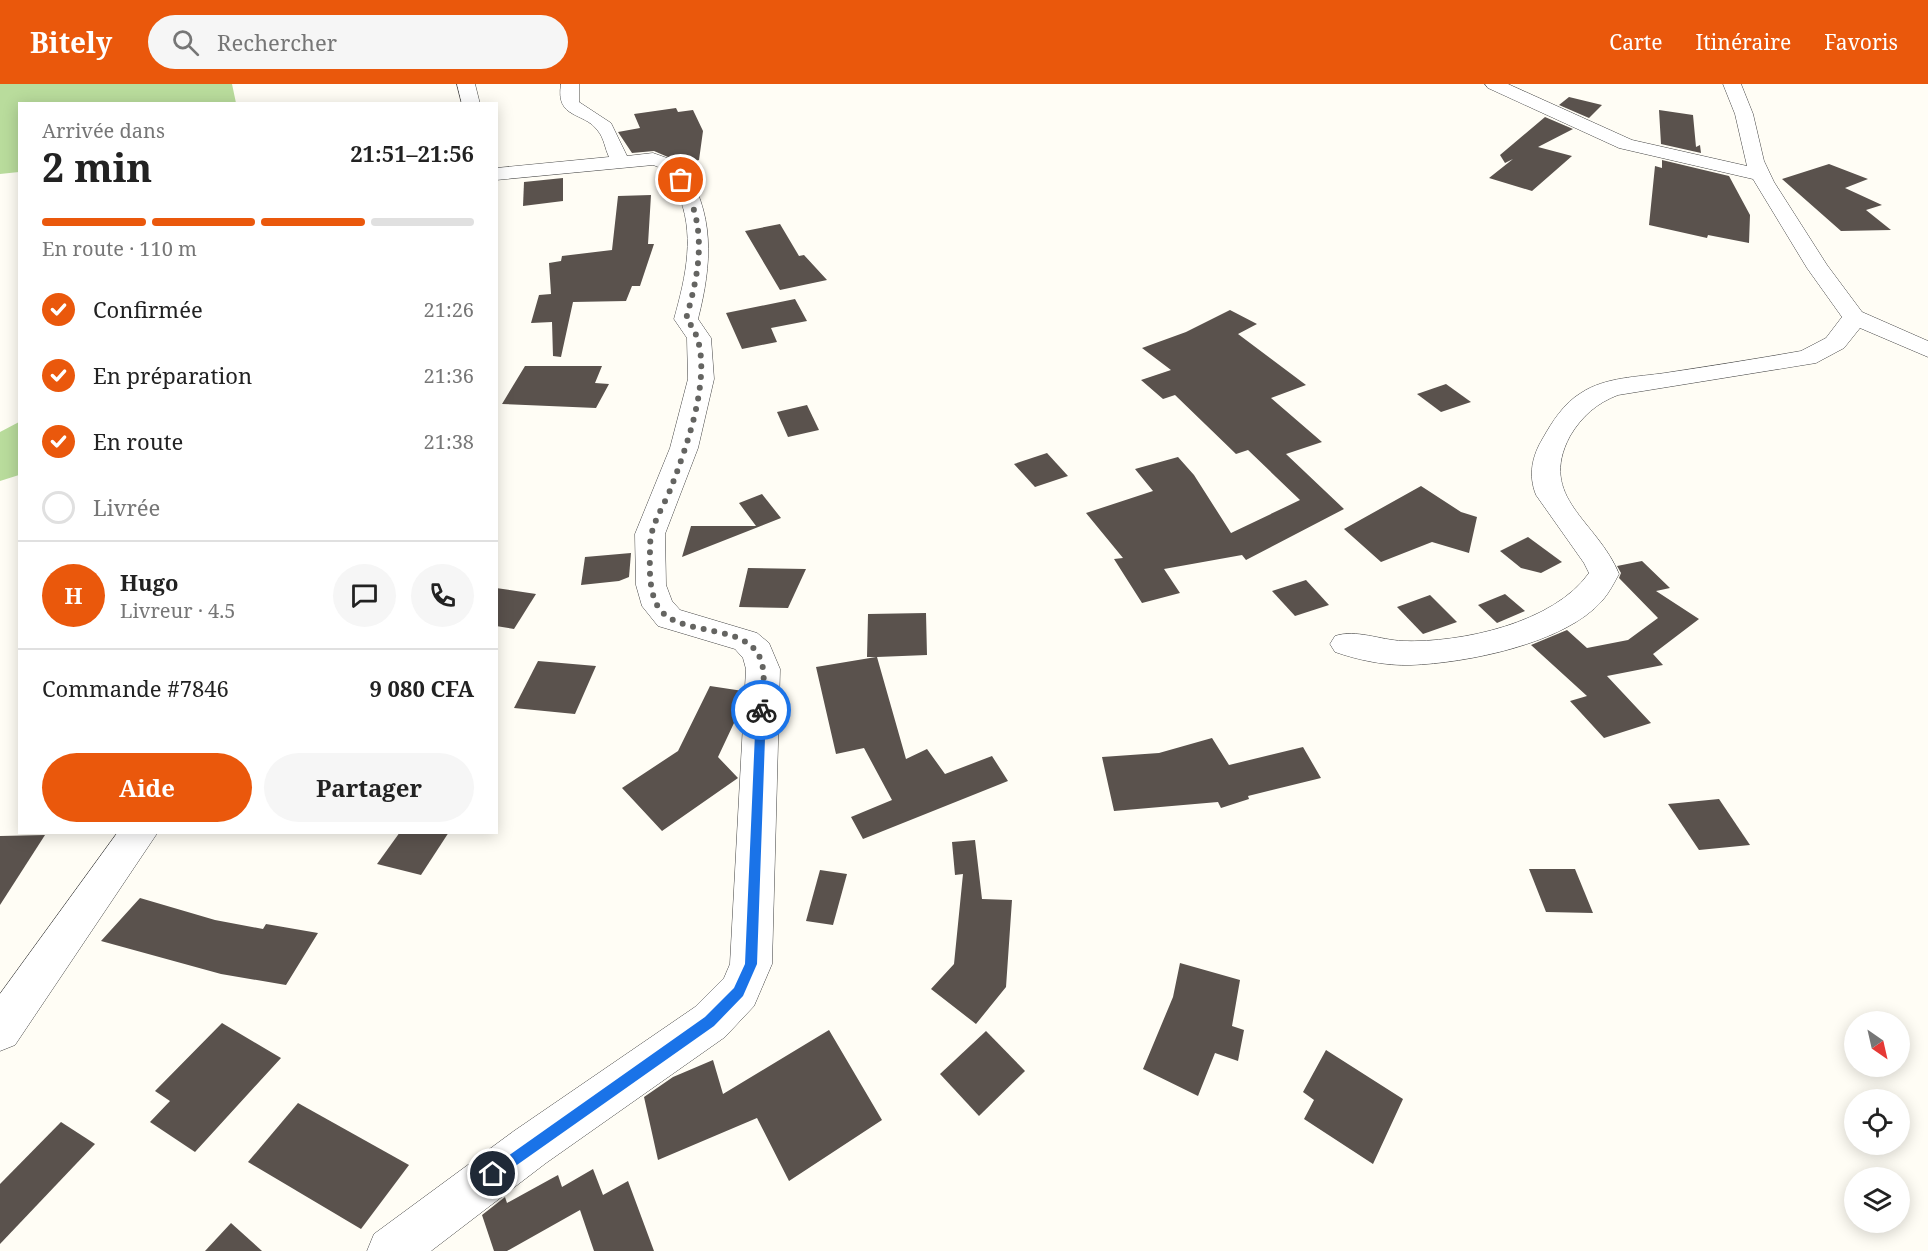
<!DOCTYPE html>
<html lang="fr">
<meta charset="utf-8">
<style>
:root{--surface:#fff;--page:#f6f6f6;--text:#222;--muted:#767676;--line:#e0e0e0;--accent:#ea580c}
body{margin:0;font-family:"Noto Serif",serif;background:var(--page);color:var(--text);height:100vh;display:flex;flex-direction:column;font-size:22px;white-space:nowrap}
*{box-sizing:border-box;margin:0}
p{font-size:20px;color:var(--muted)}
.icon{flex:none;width:33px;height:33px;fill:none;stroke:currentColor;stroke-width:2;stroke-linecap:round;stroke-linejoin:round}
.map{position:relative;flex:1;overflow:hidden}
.details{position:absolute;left:18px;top:18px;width:480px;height:732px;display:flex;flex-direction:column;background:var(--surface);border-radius:0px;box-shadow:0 3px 15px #0003}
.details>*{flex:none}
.needle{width:39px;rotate:146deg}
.tools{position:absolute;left:1844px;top:927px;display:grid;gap:12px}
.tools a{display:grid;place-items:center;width:66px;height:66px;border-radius:50%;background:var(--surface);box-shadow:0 3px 15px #0003;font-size:30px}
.pin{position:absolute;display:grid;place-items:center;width:51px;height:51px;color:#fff;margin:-26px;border:3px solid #fff;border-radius:50%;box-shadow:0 2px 6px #0007}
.courier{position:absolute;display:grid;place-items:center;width:60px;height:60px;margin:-30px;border:4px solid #1a73e8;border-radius:50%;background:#fff;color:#222;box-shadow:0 2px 8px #0007}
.head em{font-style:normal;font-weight:700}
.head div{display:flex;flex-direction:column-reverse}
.head{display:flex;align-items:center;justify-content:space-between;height:102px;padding:0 24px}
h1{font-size:39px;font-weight:700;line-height:45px}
.bar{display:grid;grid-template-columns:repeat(4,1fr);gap:9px 6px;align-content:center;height:72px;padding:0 24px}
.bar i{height:8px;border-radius:4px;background:var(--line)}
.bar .selected{background:var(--accent)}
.bar p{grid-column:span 4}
.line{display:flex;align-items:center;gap:15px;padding:0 24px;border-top:2px solid var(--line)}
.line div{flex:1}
.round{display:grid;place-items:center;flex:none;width:63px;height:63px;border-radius:32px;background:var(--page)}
ol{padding:0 24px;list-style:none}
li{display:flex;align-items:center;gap:18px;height:66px}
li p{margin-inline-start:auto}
li .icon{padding:6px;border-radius:50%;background:var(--accent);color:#fff;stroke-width:4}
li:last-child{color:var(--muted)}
li i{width:33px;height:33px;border:3px solid var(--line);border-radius:50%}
.primary-button{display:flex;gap:12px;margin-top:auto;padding:12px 24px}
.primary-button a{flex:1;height:69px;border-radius:36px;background:var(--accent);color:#fff;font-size:24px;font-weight:700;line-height:69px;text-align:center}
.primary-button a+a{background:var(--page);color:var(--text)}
header{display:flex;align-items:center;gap:36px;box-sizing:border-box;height:84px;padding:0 30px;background:var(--accent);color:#fff}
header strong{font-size:28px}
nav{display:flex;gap:33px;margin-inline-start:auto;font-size:21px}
.search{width:420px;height:54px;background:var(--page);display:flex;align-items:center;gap:15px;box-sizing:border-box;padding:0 21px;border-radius:33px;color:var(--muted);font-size:22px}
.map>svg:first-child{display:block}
</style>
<header>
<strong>Bitely</strong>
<div class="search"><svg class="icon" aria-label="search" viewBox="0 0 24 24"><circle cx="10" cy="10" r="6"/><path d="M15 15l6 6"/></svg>Rechercher</div>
<nav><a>Carte</a><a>Itinéraire</a><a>Favoris</a></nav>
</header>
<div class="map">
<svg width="1928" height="1167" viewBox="0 0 1928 1167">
<rect width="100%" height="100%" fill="#fffdf5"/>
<g fill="#b9dc9c">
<path d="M0,0H232L236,19L20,20L19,88L0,90Z"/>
<path d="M19,338V391L0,397V348Z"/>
</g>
<g fill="#5a524d">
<path d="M1569,13L1602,21L1589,34L1559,21Z"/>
<path d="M676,24L678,28L693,26L703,47L699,76L684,80L654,67L632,69L618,48L640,44L634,30Z"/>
<path d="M1659,26L1693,31L1696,63L1700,61L1701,69L1661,60Z"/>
<path d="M1545,33L1573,45L1538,63L1572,72L1532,107L1489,94L1513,75L1505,79L1500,71Z"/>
<path d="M1662,76L1729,92L1750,131L1749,159L1708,151L1707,154L1649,141L1655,82L1662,84Z"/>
<path d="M1829,80L1868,95L1845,104L1882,121L1866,126L1891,146L1841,147L1782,95Z"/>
<path d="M563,94V117L523,122L524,98Z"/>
<path d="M651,111L648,160H654L640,202H632L626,217L573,218L561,273L553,272L552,238L531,239L539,211L551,210L549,179L561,177L562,172L612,166L618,112Z"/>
<path d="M780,140L799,172L804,171L827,196L780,206L745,147Z"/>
<path d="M795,215L807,237L771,244L777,258L742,265L726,229Z"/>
<path d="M1230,226L1257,240L1238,250L1306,301L1271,314L1322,358L1286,370L1344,425L1246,476L1242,471L1164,485L1180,509L1142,519L1114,475L1123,474L1086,429L1153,407L1135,385L1178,373L1194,391L1231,449L1300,416L1248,366L1236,370L1175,311L1163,315L1141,296L1171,286L1142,264L1186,248Z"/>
<path d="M525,282H602L595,299L609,300L596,324L502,320Z"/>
<path d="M1446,300L1471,318L1441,328L1417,310Z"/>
<path d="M807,321L819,346L788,353L777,328Z"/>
<path d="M1047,369L1068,392L1035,403L1014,380Z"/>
<path d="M1421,402L1461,428L1477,433L1469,469L1432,458L1381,478L1344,445Z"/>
<path d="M762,410L781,434L682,473L691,442H756L739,419Z"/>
<path d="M1528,453L1562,478L1541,489L1521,484L1500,467Z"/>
<path d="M631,469L629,493L619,497L581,501L585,473Z"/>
<path d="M1642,477L1670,504L1656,507L1699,535L1653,570L1663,581L1607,592L1651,639L1604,654L1570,617L1587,612L1531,561L1567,546L1587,564L1628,556L1658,534L1619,494L1621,489L1617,482Z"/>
<path d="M748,484L806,485L788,524L739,523Z"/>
<path d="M1306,496L1329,521L1295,532L1272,507Z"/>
<path d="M496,504L536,510L514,545L496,542Z"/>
<path d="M1505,510L1525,527L1497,539L1478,521Z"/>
<path d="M1430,511L1457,538L1423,550L1397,523Z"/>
<path d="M926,529L927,571L877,573L906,675L927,665L945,690L992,672L1008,697L863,755L851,733L892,716L864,664L836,670L816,583L876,573H867L868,530Z"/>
<path d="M538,577L596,582L575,630L514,624Z"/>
<path d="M710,602L743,607L742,622L718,673L738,694L662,747L622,704L678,667Z"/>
<path d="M1212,654L1229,681L1303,663L1321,694L1248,712L1249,715L1221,724L1218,718L1114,727L1102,673L1159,669Z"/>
<path d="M1719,715L1750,761L1699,766L1668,720Z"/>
<path d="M400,748H449L421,791L377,780Z"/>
<path d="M45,751L0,821V752Z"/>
<path d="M975,756L982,815L1012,816L1006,903L976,940L931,905L954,880L963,790L955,791L952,758Z"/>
<path d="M1529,785H1575L1593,829L1546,828Z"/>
<path d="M820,786L847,790L833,841L806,837Z"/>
<path d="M140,814L215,836L263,845L266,840L318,849L286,901L221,890L101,857Z"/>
<path d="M1180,879L1240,896L1232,942L1244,946L1238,977L1215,969L1198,1012L1143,985L1173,913Z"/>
<path d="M222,939L281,974L195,1068L150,1038L170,1017L155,1007Z"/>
<path d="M829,946L882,1036L789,1097L757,1034L658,1076L644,1013L673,993L713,976L723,1010Z"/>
<path d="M986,947L1025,987L979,1032L940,990Z"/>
<path d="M1326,966L1403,1015L1373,1080L1304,1035L1314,1016L1303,1008Z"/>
<path d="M298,1019L409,1081L361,1145L248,1078Z"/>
<path d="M61,1038L95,1060L0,1160V1100Z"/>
<path d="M593,1085L603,1111L628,1097L654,1167H594L580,1126L507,1167H494L482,1131L505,1113L507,1119L558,1091L562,1103Z"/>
<path d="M231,1139L262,1167H205Z"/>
</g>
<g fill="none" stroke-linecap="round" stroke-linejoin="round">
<g stroke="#444" stroke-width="1">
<g id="minor">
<path d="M457,0H475L480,20H462Z"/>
<path d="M561,0H579V18L611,39L627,72L653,69L681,79C716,128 712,180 698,235L711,254L714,295L698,364L665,450L666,501L672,517L680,526L757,549L769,559L780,585L772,880L754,922L725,953L546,1079L431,1167H367L374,1150L514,1047L695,923L724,894L730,880L746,585L743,574L735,565L658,542L642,522L636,501L635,450L670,364L688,295L687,254L674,235C686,192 696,149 677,107C671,94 667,85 653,81L496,96V84L609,73C605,65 604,54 598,47C584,27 555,36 561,0Z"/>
<path d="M1485,0H1508L1632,56L1747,82L1735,30L1723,0H1741L1753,30L1764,77L1774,98L1827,181L1862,228L1928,257V273L1860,244L1844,264L1816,279L1618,311C1597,319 1582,332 1570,352C1537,414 1597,436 1619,490C1614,499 1609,509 1602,517C1564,560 1466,579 1411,581C1386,582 1358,576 1335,568L1330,560L1335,552C1356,545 1380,556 1403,557C1461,559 1554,539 1589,489L1584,479L1536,411C1528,391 1532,372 1543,354C1552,338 1564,319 1581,309C1605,293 1638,293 1665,289C1710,282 1756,275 1801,267L1826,254L1842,233L1807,184L1753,95L1619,64L1488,4Z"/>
<path d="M118,748H158L15,961L0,967V910Z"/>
</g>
</g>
<use href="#minor" fill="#fff" fill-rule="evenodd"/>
</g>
<path fill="#1a73e8" d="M761,622L766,626L757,880L743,912L714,942L497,1095H488V1086L705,933L734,904L745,880L756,626Z"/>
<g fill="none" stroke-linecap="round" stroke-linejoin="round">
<path stroke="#646461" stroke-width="6" stroke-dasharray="0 10.8" d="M681,96C708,143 700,185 686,235C721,272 687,361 671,404C663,424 650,441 650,463C650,482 648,503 657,521C677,558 756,533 763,585C765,598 762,613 761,626"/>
</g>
</svg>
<div class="tools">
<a><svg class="needle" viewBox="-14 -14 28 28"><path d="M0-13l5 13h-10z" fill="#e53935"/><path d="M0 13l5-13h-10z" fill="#767676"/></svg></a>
<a><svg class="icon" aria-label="locate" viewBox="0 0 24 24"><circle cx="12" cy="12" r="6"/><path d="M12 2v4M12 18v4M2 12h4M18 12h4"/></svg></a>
<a><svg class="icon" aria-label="layers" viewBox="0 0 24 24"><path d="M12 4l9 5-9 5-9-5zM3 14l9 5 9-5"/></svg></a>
</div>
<div class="pin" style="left:681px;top:96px;background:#ea580c"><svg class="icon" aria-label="bag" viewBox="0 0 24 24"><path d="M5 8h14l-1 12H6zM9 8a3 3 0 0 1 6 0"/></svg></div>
<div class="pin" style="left:493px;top:1090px;background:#1f2937"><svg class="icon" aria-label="home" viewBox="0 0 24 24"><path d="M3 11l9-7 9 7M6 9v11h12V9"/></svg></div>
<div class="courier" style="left:761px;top:626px"><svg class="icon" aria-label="bike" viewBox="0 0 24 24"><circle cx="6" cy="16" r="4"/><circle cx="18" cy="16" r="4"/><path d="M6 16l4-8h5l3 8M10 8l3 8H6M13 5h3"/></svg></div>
<section class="details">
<div class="head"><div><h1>2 min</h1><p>Arrivée dans</p></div><em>21:51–21:56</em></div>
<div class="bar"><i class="selected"></i><i class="selected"></i><i class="selected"></i><i></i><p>En route · 110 m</p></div>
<ol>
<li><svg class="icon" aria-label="check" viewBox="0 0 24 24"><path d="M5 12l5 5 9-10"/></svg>Confirmée<p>21:26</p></li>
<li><svg class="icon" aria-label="check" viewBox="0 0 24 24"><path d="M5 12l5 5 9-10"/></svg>En préparation<p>21:36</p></li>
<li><svg class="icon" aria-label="check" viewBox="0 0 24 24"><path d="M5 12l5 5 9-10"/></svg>En route<p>21:38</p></li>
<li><i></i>Livrée</li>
</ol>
<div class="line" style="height:108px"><b class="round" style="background:var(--accent);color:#fff">H</b><div><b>Hugo</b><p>Livreur · 4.5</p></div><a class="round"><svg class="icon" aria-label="chat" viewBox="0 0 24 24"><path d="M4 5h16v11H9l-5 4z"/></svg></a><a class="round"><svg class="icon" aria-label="phone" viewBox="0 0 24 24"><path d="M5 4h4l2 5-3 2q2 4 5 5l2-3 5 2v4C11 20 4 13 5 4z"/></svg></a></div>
<div class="line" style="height:78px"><div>Commande #7846</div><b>9 080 CFA</b></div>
<div class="primary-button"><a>Aide</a><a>Partager</a></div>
</section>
</div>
